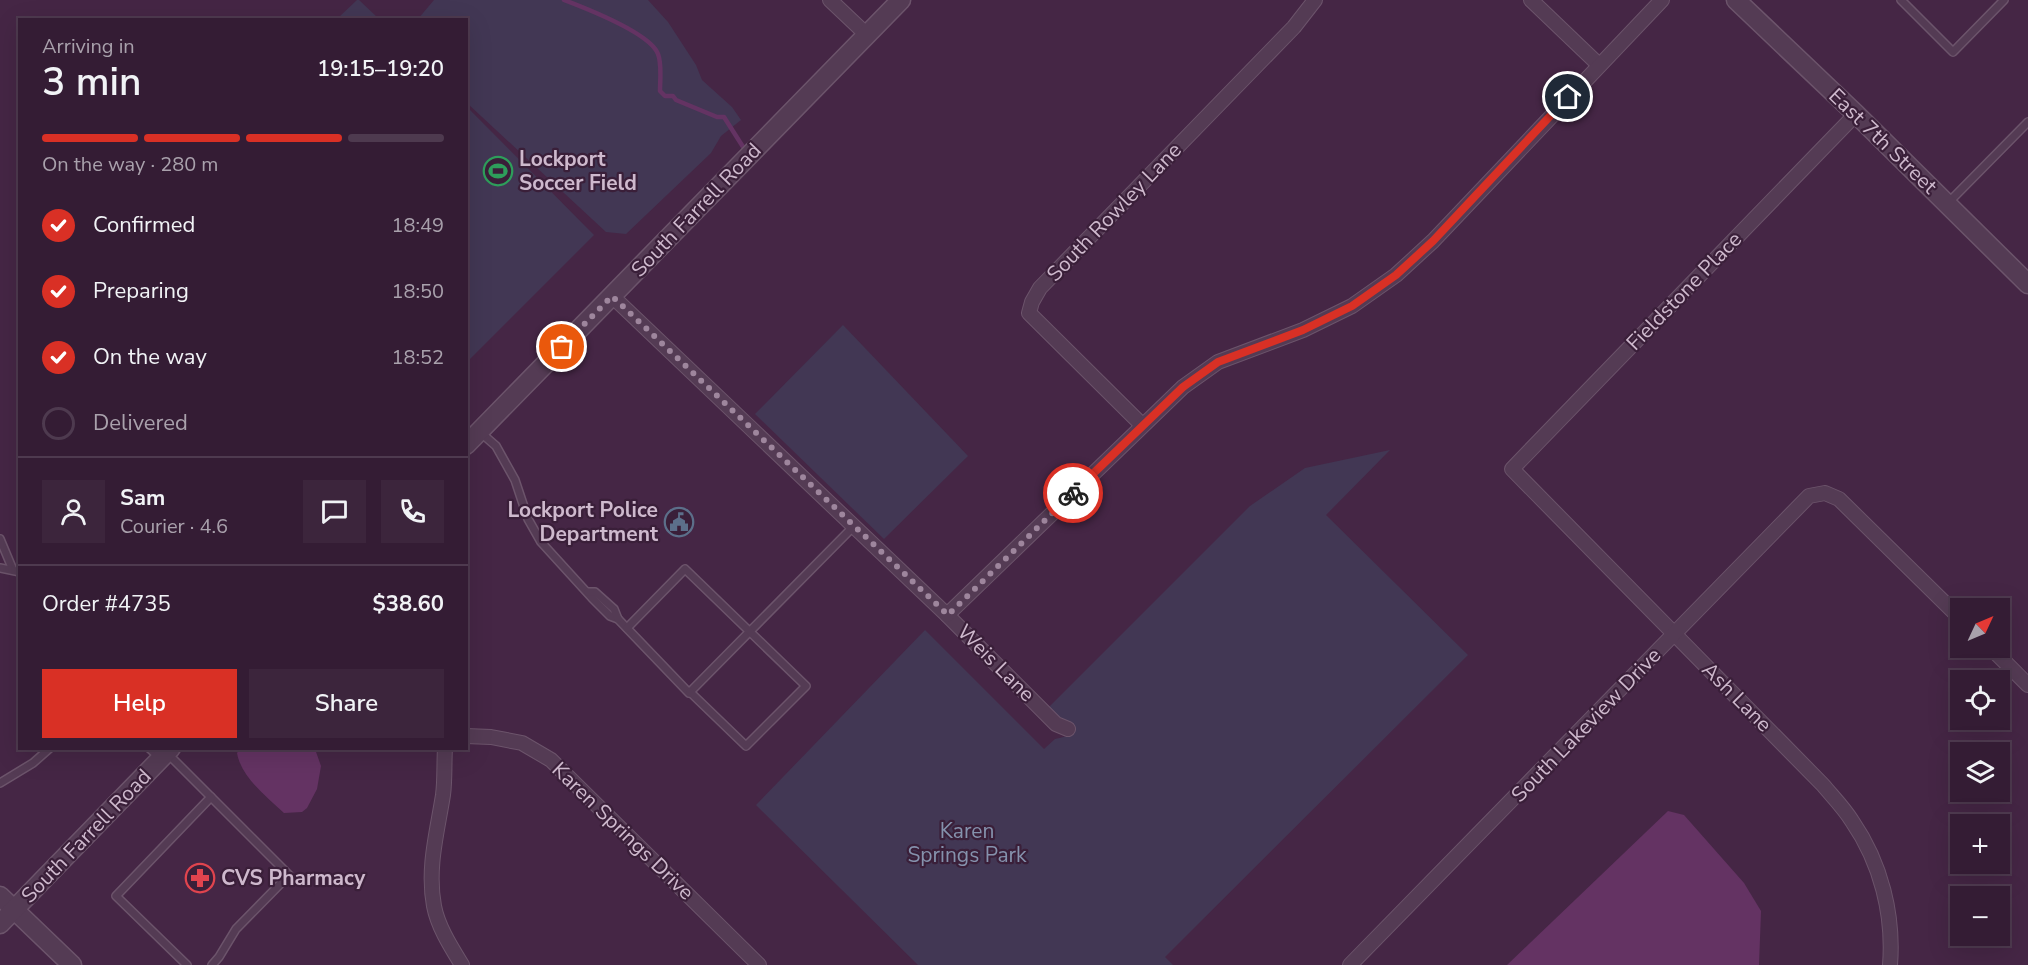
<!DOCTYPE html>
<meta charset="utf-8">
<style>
:root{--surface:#341c34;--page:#3c253c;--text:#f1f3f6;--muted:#a9a1ac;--line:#4e3a4f;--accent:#d93025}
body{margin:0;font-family:"Nunito Sans",sans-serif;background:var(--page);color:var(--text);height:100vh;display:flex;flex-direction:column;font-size:22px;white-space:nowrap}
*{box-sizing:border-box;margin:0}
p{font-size:20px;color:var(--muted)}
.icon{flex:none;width:33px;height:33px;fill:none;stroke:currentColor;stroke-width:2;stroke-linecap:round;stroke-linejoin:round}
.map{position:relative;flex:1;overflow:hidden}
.panel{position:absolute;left:18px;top:18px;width:450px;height:732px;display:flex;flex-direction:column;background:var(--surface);border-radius:0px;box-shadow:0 6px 24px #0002,0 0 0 2px var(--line)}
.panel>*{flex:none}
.needle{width:39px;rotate:46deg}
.tools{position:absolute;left:1950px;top:598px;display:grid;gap:12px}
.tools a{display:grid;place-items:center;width:60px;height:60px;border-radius:0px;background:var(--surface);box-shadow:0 6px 24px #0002,0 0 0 2px var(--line);font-size:30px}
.pin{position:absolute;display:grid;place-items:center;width:51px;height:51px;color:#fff;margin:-26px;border:3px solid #fff;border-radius:50%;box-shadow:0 2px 6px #0007}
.courier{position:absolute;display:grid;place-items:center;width:60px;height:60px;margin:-30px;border:4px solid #d93025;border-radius:50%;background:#fff;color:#222;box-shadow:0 2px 8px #0007}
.headline em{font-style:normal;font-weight:600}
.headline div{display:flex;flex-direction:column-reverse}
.headline{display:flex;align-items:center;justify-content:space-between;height:102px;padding:0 24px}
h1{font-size:39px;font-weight:600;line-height:45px}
.bar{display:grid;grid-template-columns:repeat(4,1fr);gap:9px 6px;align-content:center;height:72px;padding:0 24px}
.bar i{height:8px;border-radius:4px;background:var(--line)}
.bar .current{background:var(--accent)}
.bar p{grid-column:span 4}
.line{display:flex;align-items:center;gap:15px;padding:0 24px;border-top:2px solid var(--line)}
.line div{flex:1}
.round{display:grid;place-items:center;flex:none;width:63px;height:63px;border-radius:0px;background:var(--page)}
ol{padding:0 24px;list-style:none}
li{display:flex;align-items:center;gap:18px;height:66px}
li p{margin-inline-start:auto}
li .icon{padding:6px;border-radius:50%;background:var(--accent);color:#fff;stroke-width:4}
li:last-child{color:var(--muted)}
li i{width:33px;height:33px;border:3px solid var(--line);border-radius:50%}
.button{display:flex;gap:12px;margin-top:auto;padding:12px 24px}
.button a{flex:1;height:69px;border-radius:0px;background:var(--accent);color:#fff;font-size:24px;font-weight:600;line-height:69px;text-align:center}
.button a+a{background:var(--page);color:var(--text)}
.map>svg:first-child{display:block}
</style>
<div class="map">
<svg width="2028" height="965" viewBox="0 0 2028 965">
<rect width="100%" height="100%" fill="#452645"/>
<g fill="#423754">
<path d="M357,0H359L379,19H337Z"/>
<path d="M434,0H648L668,22L696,65L702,80L732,107L741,120L721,136L711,153L626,234L606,232L467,103L466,20L418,19Z"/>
<path d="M467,107L594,235L467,362Z"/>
<path d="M843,325L968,456L884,539L755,414Z"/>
<path d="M1390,450L1326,515L1468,655L1165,957L1173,965H918L756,805L925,630L1044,749L1055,739L1068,736L1044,712L1250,506L1305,468Z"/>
</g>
<g fill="#643363">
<path d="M240,749H315L321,766L317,789L307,808L302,812L284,813C267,797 241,777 237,753Z"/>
<path d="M1668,811L1684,815L1744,883L1761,911L1759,965H1507Z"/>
</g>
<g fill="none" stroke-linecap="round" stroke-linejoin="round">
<path stroke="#643363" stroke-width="4.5" d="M564,0C585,8 650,33 658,54C662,64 660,80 660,91L665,96H673L676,100L717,117H724L745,150"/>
<g stroke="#6c546b" stroke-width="10">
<g id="service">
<path d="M1901,0L1953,52L2004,0"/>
<path d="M1949,202L2028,122"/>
<path d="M480,432L496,446L515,480L528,519L541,542L592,598L610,616L618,619L689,693L854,526"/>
<path d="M0,539L13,570"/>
<path d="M0,568L20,572"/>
<path d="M588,592H595L614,609L618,619"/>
<path d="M627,628L685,569L806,686L746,746L690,692"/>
<path d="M149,748L159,757"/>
<path d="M167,753L289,875L236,929L219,957L212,965"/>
<path d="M0,783L33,763L50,748"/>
<path d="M187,965L116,896L211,797"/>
</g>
</g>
<g stroke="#6c546b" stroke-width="16">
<g id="minor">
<path d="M830,0L867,35"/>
<path d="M1531,0L1599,65"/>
<path d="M1856,114L1512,469L1823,785C1833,797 1844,808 1852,821C1881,863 1894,915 1890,965"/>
<path d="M612,296L947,615L1056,724L1068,729"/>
<path d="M1142,425L1029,313L1032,302L1040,288L1294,27L1315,0"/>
<path d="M947,615L1183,387L1218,362L1303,330L1352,306L1396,275L1433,241L1662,0"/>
<path d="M1991,648L2028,685"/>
<path d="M466,736L491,737L522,743L551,760L759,965"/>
<path d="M445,748C444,764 445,780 443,795C437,833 427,868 434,906C438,927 451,947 462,965"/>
<path d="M1350,965L1809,496L1825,493L1839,499L1960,618"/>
</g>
</g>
<g stroke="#6c546b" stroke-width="21">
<g id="tertiary">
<path d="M1736,0L1856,114L2028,284"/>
<path d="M466,445L901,0"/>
<path d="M0,896L72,965"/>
<path d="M0,924L171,748"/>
</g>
</g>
<use href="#service" stroke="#543b54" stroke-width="7"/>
<use href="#minor" stroke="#543b54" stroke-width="14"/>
<use href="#tertiary" stroke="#543b54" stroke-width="18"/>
</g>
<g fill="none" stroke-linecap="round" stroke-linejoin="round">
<path stroke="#9e869d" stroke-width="6" stroke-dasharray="0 10.8" d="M562,347L612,296L948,615L1073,493"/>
<path stroke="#d93025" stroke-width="8" d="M1073,493L1183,387L1218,362L1303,330L1352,306L1396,275L1433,241L1568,97"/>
</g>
<defs>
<g id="stadium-ring" transform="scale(1.5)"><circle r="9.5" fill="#3a1f39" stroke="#2e9e5b" stroke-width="1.5"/><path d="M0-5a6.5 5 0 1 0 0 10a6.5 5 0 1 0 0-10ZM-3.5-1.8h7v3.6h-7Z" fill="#2e9e5b"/></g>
<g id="civic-ring" transform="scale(1.5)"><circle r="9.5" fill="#3a1f39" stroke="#5c6f8a" stroke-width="1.5"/><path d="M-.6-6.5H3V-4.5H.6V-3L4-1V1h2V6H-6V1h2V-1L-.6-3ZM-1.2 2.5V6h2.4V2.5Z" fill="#5c6f8a"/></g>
<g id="pharmacy-ring" transform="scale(1.5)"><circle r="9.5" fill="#3a1f39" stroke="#e0444e" stroke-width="1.5"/><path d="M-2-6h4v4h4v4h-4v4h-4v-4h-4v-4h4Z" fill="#e0444e"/></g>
</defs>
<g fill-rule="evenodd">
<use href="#stadium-ring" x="498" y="171"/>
<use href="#civic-ring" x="679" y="522"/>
<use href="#pharmacy-ring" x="200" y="878"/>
</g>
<g text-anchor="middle" stroke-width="4.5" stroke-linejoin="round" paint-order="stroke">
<g font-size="21" fill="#ceb9cd" stroke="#3a1f39">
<text transform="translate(1883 141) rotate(44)" y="7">East 7th Street</text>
<text transform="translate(696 210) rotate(-46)" y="7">South Farrell Road</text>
<text transform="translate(1114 212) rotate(-46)" y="7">South Rowley Lane</text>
<text transform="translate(1684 291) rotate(-46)" y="7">Fieldstone Place</text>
<text transform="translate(996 663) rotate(45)" y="7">Weis Lane</text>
<text transform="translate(1737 697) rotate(45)" y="7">Ash Lane</text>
<text transform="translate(1586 725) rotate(-46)" y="7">South Lakeview Drive</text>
<text transform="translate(623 831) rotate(44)" y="7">Karen Springs Drive</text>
<text transform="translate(86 836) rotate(-46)" y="7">South Farrell Road</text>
</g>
<g font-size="21" font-weight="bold" fill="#ceb9cd" stroke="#3a1f39" text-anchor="start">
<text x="519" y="166">Lockport<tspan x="519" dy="24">Soccer Field</tspan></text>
<text x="658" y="517" text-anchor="end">Lockport Police<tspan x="658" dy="24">Department</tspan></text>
<text x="221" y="885">CVS Pharmacy</text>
</g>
<g font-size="21" fill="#8592ad" stroke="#3a1f39">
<text x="967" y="838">Karen<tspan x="967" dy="24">Springs Park</tspan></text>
</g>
</g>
</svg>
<div class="tools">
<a><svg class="needle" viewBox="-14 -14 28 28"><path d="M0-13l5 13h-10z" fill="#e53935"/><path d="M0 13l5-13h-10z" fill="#a9a1ac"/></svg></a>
<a><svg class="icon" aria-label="locate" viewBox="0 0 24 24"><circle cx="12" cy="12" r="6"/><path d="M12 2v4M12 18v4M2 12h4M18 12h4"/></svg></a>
<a><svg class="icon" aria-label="layers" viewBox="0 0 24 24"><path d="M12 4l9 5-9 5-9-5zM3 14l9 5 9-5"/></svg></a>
<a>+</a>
<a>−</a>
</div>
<div class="pin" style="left:562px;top:347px;background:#ea580c"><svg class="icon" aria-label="bag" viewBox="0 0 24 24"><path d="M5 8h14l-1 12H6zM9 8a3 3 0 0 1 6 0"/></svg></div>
<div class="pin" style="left:1568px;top:97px;background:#1f2937"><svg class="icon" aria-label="home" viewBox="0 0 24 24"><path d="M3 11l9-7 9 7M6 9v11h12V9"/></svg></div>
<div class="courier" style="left:1073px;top:493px"><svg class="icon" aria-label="bike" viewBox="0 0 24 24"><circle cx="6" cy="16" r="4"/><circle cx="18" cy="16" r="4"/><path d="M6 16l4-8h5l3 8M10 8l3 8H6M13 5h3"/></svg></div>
<section class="panel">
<div class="headline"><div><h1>3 min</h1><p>Arriving in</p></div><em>19:15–19:20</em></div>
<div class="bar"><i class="current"></i><i class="current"></i><i class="current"></i><i></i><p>On the way · 280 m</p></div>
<ol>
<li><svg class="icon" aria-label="check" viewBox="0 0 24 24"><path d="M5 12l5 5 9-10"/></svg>Confirmed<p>18:49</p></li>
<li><svg class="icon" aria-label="check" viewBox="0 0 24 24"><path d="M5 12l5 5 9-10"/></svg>Preparing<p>18:50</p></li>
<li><svg class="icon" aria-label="check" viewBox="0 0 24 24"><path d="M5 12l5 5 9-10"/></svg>On the way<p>18:52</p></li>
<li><i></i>Delivered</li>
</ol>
<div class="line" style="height:108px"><a class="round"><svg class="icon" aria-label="person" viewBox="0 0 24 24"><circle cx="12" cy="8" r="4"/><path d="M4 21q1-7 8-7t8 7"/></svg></a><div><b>Sam</b><p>Courier · 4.6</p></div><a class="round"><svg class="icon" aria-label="chat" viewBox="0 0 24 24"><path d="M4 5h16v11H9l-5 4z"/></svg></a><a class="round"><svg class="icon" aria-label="phone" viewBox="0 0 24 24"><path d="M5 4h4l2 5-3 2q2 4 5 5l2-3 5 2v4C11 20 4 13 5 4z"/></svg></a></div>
<div class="line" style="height:78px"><div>Order #4735</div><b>$38.60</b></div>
<div class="button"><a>Help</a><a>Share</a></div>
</section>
</div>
